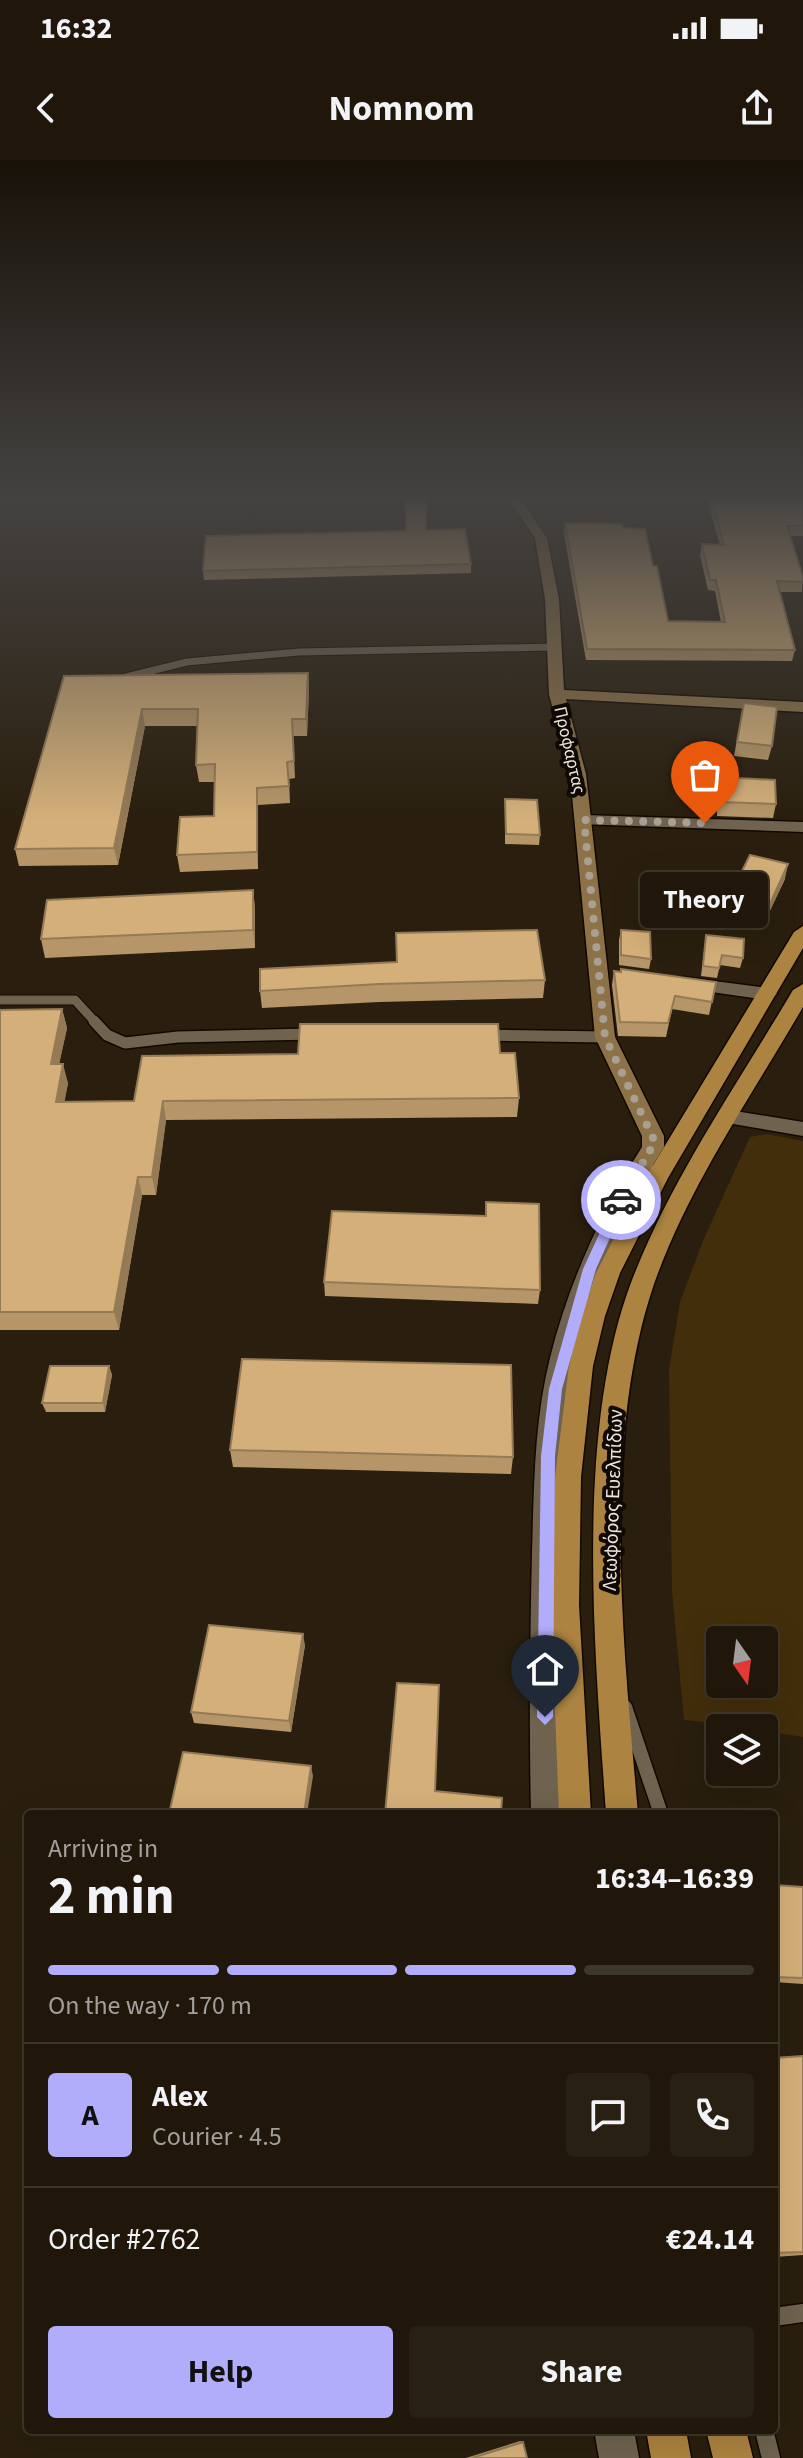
<!DOCTYPE html>
<meta charset="utf-8">
<style>
:root{--surface:#20170a;--page:#282013;--text:#f1f3f6;--muted:#a29f9c;--line:#3d362b;--accent:#b1adfa}
body{margin:0;font-family:"Source Sans 3",sans-serif;background:var(--page);color:var(--text);height:100vh;display:flex;flex-direction:column;font-size:30px;white-space:nowrap}
*{box-sizing:border-box;margin:0}
p{font-size:26px;color:var(--muted)}
.icon{flex:none;width:44px;height:44px;fill:none;stroke:currentColor;stroke-width:2;stroke-linecap:round;stroke-linejoin:round}
.map{position:relative;flex:1;overflow:hidden}
.drawer{position:absolute;left:24px;top:1650px;width:754px;height:624px;display:flex;flex-direction:column;background:var(--surface);border-radius:8px;box-shadow:0 8px 32px #0002,0 0 0 2px var(--line)}
.drawer>*{flex:none}
.needle{width:52px;rotate:166deg}
.controls{position:absolute;left:706px;top:1466px;display:grid;gap:16px}
.controls a{display:grid;place-items:center;width:72px;height:72px;border-radius:8px;background:var(--surface);box-shadow:0 8px 32px #0002,0 0 0 2px var(--line);font-size:40px}
.pin{position:absolute;display:grid;place-items:center;width:68px;height:68px;color:#fff;margin:-82px -34px;border-radius:50% 50% 50% 0;rotate:-45deg;box-shadow:0 0 8px #0007}
.pin .icon{rotate:45deg}
.courier{position:absolute;display:grid;place-items:center;width:80px;height:80px;margin:-40px;border:6px solid #b1adfa;border-radius:50%;background:#fff;color:#222;box-shadow:0 2px 10px #0007}
.bubble{position:absolute;height:56px;border-radius:8px;background:var(--surface);box-shadow:0 8px 32px #0002,0 0 0 2px var(--line);font-size:26px;font-weight:700;line-height:56px;text-align:center}
.head em{font-style:normal;font-weight:700}
.head div{display:flex;flex-direction:column-reverse}
.head{display:flex;align-items:center;justify-content:space-between;height:136px;padding:0 24px}
h1{font-size:52px;font-weight:700;line-height:60px}
.bar{display:grid;grid-template-columns:repeat(4,1fr);gap:12px 8px;align-content:center;height:96px;padding:0 24px}
.bar i{height:10px;border-radius:6px;background:var(--line)}
.bar .current{background:var(--accent)}
.bar p{grid-column:span 4}
.line{display:flex;align-items:center;gap:20px;padding:0 24px;border-top:2px solid var(--line)}
.line div{flex:1}
.round{display:grid;place-items:center;flex:none;width:84px;height:84px;border-radius:8px;background:var(--page)}
.button{display:flex;gap:16px;margin-top:auto;padding:16px 24px}
.button a{flex:1;height:92px;border-radius:8px;background:var(--accent);color:#111;font-size:32px;font-weight:700;line-height:92px;text-align:center}
.button a+a{background:var(--page);color:var(--text)}
.status{display:flex;justify-content:space-between;align-items:center;height:56px;padding:0 40px;background:var(--surface);direction:ltr}
.status svg{height:22px;fill:currentColor}
header{display:flex;justify-content:space-between;align-items:center;height:104px;padding:0 24px;background:var(--surface);font-size:36px;font-weight:700}
.map>svg:first-child{display:block}
</style>
<div class="status"><b>16:32</b><svg viewBox="0 0 49 12"><path d="M0 12V9h3v3zM5 12V6h3v6zM10 12V3h3v9zM15 12V0h3v12zM26 1h20v11H26zM47 4h2v5h-2z"/></svg></div>
<header><svg class="icon" aria-label="back" viewBox="0 0 24 24"><path d="M15 5l-7 7 7 7"/></svg>Nomnom<svg class="icon" aria-label="share" viewBox="0 0 24 24"><path d="M12 15V3M7 8l5-5 5 5M5 13v7h14v-7"/></svg></header>
<div class="map">
<svg width="803" height="2298" viewBox="0 0 803 2298">
<rect width="100%" height="100%" fill="#2a1f0e"/>
<path fill="#432e0b" fill-rule="evenodd" d="M766,974L803,981V1577L764,1571V1568L684,1560L672,1431L669,1210L680,1142L703,1081L750,977ZM720,1480H764V1524H720Z"/>
<g fill="none" stroke-linecap="round" stroke-linejoin="round">
<g stroke="#120800" stroke-width="9">
<path id="lane-far4" d="M122,518L187,502L299,492L553,487"/>
</g>
<g stroke="#120800" stroke-width="11">
<path id="lane-far3" d="M0,840H75L96,863"/>
</g>
<g stroke="#120800" stroke-width="14">
<g id="lane-far2">
<path d="M94,861L107,875L125,883L178,877L314,874"/>
<path d="M484,875L605,877"/>
</g>
</g>
<g stroke="#120800" stroke-width="17">
<path id="lane-far1" d="M625,1547L661,1654"/>
</g>
<g stroke="#120800" stroke-width="21">
<g id="lane">
<path d="M774,2157L803,2153"/>
<path d="M764,2270L771,2298"/>
</g>
</g>
<g stroke="#120800" stroke-width="3">
<g id="street">
<path d="M584,655L803,662V672L578,664L575,660Z"/>
<path d="M683,817L767,828L777,834L767,840L676,827L673,823L676,819Z"/>
<path d="M729,950L803,962V976L721,962L718,957L721,952Z"/>
<path d="M640,1000L648,1002L651,1008C617,1068 590,1131 574,1199C560,1263 560,1328 560,1393C559,1480 559,1567 563,1654H531C529,1567 530,1479 532,1392C534,1327 534,1262 550,1198C567,1129 596,1064 632,1002Z"/>
<path d="M594,2270H634L639,2298H599Z"/>
</g>
</g>
<g stroke="#120800" stroke-width="3">
<path id="secondary" d="M508,338H520L547,378L559,439L564,530L803,542V552L566,539L586,614L615,877L664,976V987L653,1005L665,1011L668,1017L665,1023L657,1025L632,1014L629,1008L642,987V976L595,877L570,614L549,534L545,439L535,378Z"/>
</g>
<g stroke="#120800" stroke-width="3">
<g id="primary">
<path d="M803,766V788L668,1018L620,1113L605,1156L593,1206L581,1317L579,1445L591,1654H559L551,1445L555,1317L569,1206L581,1156L596,1113L646,1017L794,772Z"/>
<path d="M803,824V847C751,937 689,1025 654,1124C600,1283 624,1489 638,1654H606C595,1493 574,1272 632,1120C672,1017 737,925 793,830Z"/>
<path d="M646,2270H686L691,2298H651Z"/>
<path d="M706,2270H746L753,2298H713Z"/>
</g>
</g>
<use href="#lane-far4" stroke="#6f624f" stroke-width="7"/>
<use href="#lane-far3" stroke="#6f624f" stroke-width="9"/>
<use href="#lane-far2" stroke="#6f624f" stroke-width="11"/>
<use href="#lane-far1" stroke="#6f624f" stroke-width="14"/>
<use href="#lane" stroke="#6f624f" stroke-width="18"/>
<use href="#street" fill="#6f624f" fill-rule="evenodd"/>
<use href="#secondary" fill="#8d7248" fill-rule="evenodd"/>
<use href="#primary" fill="#ac8340" fill-rule="evenodd"/>
</g>
<g fill="#b69668">
<path d="M707,338H803V376H790L803,417L802,432H779L795,490L792,501L586,500L564,373L565,363L623,368L653,406L668,461L721,462L715,431L708,430L700,395L702,384L720,385L707,340Z"/>
<path d="M426,370L471,404V413L204,420L203,411Z"/>
<path d="M308,513L309,530L307,576H293L295,618L289,619L290,643L258,645V709L180,712L177,695L214,656L215,622H199L196,605L198,566H145L118,705L19,706L15,689L64,516Z"/>
<path d="M744,543L772,586L768,600L734,596Z"/>
<path d="M720,617L776,644L773,658L717,656V631Z"/>
<path d="M505,639L540,675L539,685L505,684Z"/>
<path d="M785,719L765,761L726,751L729,737Z"/>
<path d="M253,730L255,749V788L45,798L41,779Z"/>
<path d="M621,770L651,799L649,809L619,805V780Z"/>
<path d="M396,773L545,820L543,838L379,842L262,848L260,831L396,802Z"/>
<path d="M706,775L743,798L740,808L720,805L717,818L701,816Z"/>
<path d="M614,811L716,822L709,855L672,849L666,877L618,876L612,825Z"/>
<path d="M62,849L67,868L59,904L68,923L64,942L134,941L500,893L519,938L517,957L166,960L156,1035H142L119,1170H0V850Z"/>
<path d="M486,1042L540,1130L538,1144L325,1136L324,1122L485,1056Z"/>
<path d="M109,1206L112,1215L105,1252H46L42,1243Z"/>
<path d="M230,1290L513,1297L511,1314L233,1307Z"/>
<path d="M305,1485L291,1572L194,1563L191,1552Z"/>
<path d="M774,1725L803,1727V1824L774,1822Z"/>
<path d="M803,1896V2095L774,2097V1898Z"/>
<path d="M520,2281L523,2282L527,2298H466Z"/>
</g>
<g fill="#947a55">
<path d="M308,513L309,530L307,576L306,559Z"/>
<path d="M142,549L145,566L118,705L114,688Z"/>
<path d="M257,628L258,645V709L257,692Z"/>
<path d="M788,704L785,719L765,761L769,746Z"/>
<path d="M253,730L255,749V788L253,770Z"/>
<path d="M62,849L67,868L55,923L51,904Z"/>
<path d="M63,904L68,923L61,961L56,942Z"/>
<path d="M163,941L166,960L156,1035L152,1017Z"/>
<path d="M138,1017L142,1035L119,1170L114,1152Z"/>
<path d="M109,1206L112,1215L105,1252L103,1243Z"/>
<path d="M303,1474L305,1485L291,1572L289,1561Z"/>
<path d="M311,1606L313,1616L307,1654H304Z"/>
</g>
<g fill="#d4af79" stroke="#947a55" stroke-width="2">
<path d="M406,338H426V370L465,369L471,404L203,411L206,376L406,371Z"/>
<path d="M711,338H803V366H787L803,417V422L777,421L795,490L587,489L565,363L622,364L623,368L645,369L653,406H657L668,461L725,462L716,420H710L702,384L724,385Z"/>
<path d="M308,513L306,559H292L294,601L287,602L289,626L257,628V692L177,695L180,657L214,656L215,604L196,605L198,549H142L114,688L15,689L64,516Z"/>
<path d="M744,543L777,547L772,586L737,582Z"/>
<path d="M720,617L775,620L776,644L720,642Z"/>
<path d="M505,639L537,640L540,675L506,674Z"/>
<path d="M750,695L788,704L769,746L729,737Z"/>
<path d="M253,730V770L41,779L47,740Z"/>
<path d="M537,770L545,820L379,824L260,831V809L397,802L396,773Z"/>
<path d="M621,770L650,772L651,799L621,795Z"/>
<path d="M706,775L744,779L743,798L722,795L719,808L703,806Z"/>
<path d="M621,809L716,822L712,842L675,836L668,863L620,862L614,811L621,812Z"/>
<path d="M62,849L51,904H63L56,942L134,941L142,896L298,894L300,864H498L500,893H515L519,938L163,941L152,1017H138L114,1152H0V850Z"/>
<path d="M486,1042L539,1044L540,1130L324,1122L332,1051L486,1056Z"/>
<path d="M242,1199L511,1205L513,1297L230,1290Z"/>
<path d="M50,1206H109L103,1243H42Z"/>
<path d="M209,1465L303,1474L289,1561L191,1552Z"/>
<path d="M397,1523L439,1525L435,1631L502,1638L501,1654H385Z"/>
<path d="M183,1592L311,1606L304,1654H169Z"/>
<path d="M774,1725L803,1727V1818L774,1817Z"/>
<path d="M803,1896V2092L774,2093V1898Z"/>
<path d="M523,2282L527,2298H472Z"/>
</g>
<linearGradient id="sky" x2="0" y2="1"><stop stop-color="#171108"/><stop offset="0.51" stop-color="#444241"/><stop offset="1" stop-color="#444241" stop-opacity="0"/></linearGradient>
<rect width="803" height="660" fill="url(#sky)"/>
<path fill="#b1adfa" d="M621,1036L627,1040L596,1109L562,1229L555,1296L553,1557L545,1565L537,1557L541,1296L549,1229L583,1109L615,1040Z"/>
<g fill="none" stroke-linecap="round" stroke-linejoin="round">
<path stroke="#a9a093" stroke-width="8" stroke-dasharray="0 14.4" d="M621,1040L655,982L605,877L584,660L705,663"/>
</g>
<g text-anchor="middle" stroke-width="8" stroke-linejoin="round" paint-order="stroke">
<g font-size="18" fill="#ede5db" stroke="#0e0904">
<text transform="translate(570 590) rotate(77)" y="6">Προφαρτας</text>
</g>
<g font-size="20" fill="#ede5db" stroke="#0e0904">
<text transform="translate(612 1340) rotate(-88)" y="7">Λεωφόρος Ευελπίδων</text>
</g>
</g>
</svg>
<div class="controls">
<a><svg class="needle" viewBox="-14 -14 28 28"><path d="M0-13l5 13h-10z" fill="#e53935"/><path d="M0 13l5-13h-10z" fill="#a29f9c"/></svg></a>
<a><svg class="icon" aria-label="layers" viewBox="0 0 24 24"><path d="M12 4l9 5-9 5-9-5zM3 14l9 5 9-5"/></svg></a>
</div>
<div class="pin" style="left:705px;top:663px;background:#ea580c"><svg class="icon" aria-label="bag" viewBox="0 0 24 24"><path d="M5 8h14l-1 12H6zM9 8a3 3 0 0 1 6 0"/></svg></div>
<div class="pin" style="left:545px;top:1557px;background:#1f2937"><svg class="icon" aria-label="home" viewBox="0 0 24 24"><path d="M3 11l9-7 9 7M6 9v11h12V9"/></svg></div>
<div class="courier" style="left:621px;top:1040px"><svg class="icon" aria-label="car" viewBox="0 0 24 24"><path d="M5 17H2v-5l4-1 3-4h7l3 4 3 1v5h-3M9 17h6M6 11h13"/><circle cx="7" cy="17" r="2"/><circle cx="17" cy="17" r="2"/></svg></div>
<div class="bubble" style="left:640px;top:712px;width:128px">Theory</div>
<section class="drawer">
<div class="head"><div><h1>2 min</h1><p>Arriving in</p></div><em>16:34–16:39</em></div>
<div class="bar"><i class="current"></i><i class="current"></i><i class="current"></i><i></i><p>On the way · 170 m</p></div>
<div class="line" style="height:144px"><b class="round" style="background:var(--accent);color:#111">A</b><div><b>Alex</b><p>Courier · 4.5</p></div><a class="round"><svg class="icon" aria-label="chat" viewBox="0 0 24 24"><path d="M4 5h16v11H9l-5 4z"/></svg></a><a class="round"><svg class="icon" aria-label="phone" viewBox="0 0 24 24"><path d="M5 4h4l2 5-3 2q2 4 5 5l2-3 5 2v4C11 20 4 13 5 4z"/></svg></a></div>
<div class="line" style="height:104px"><div>Order #2762</div><b>€24.14</b></div>
<div class="button"><a>Help</a><a>Share</a></div>
</section>
</div>
